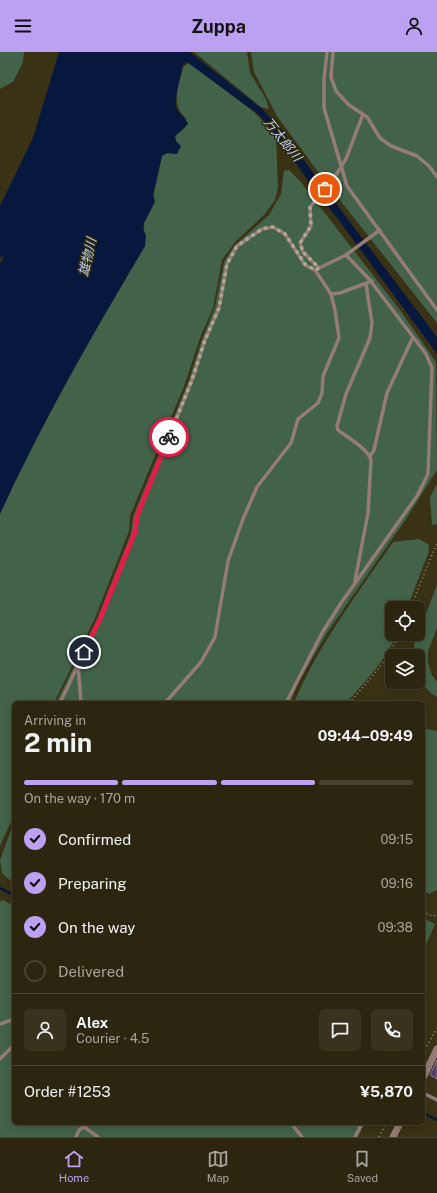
<!DOCTYPE html>
<meta charset="utf-8">
<style>
:root{--surface:#2c2610;--page:#38321e;--text:#f1f3f6;--muted:#a6a59f;--line:#484330;--accent:#bca0f2}
body{margin:0;font-family:"Public Sans","Noto Sans JP",sans-serif;background:var(--page);color:var(--text);height:100vh;display:flex;flex-direction:column;font-size:15px;white-space:nowrap}
*{box-sizing:border-box;margin:0}
p{font-size:13px;color:var(--muted)}
.icon{flex:none;width:22px;height:22px;fill:none;stroke:currentColor;stroke-width:2;stroke-linecap:round;stroke-linejoin:round}
.map{position:relative;flex:1;overflow:hidden}
.details{position:absolute;left:12px;top:649px;width:413px;height:424px;display:flex;flex-direction:column;background:var(--surface);border-radius:6px;box-shadow:0 2px 10px #0003,0 0 0 1px var(--line)}
.details>*{flex:none}
.controls{position:absolute;left:385px;top:549px;display:grid;gap:8px}
.controls a{display:grid;place-items:center;width:40px;height:40px;border-radius:6px;background:var(--surface);box-shadow:0 2px 10px #0003,0 0 0 1px var(--line);font-size:20px}
.pin{position:absolute;display:grid;place-items:center;width:34px;height:34px;color:#fff;margin:-17px;border:2px solid #fff;border-radius:50%;box-shadow:0 1px 4px #0007}
.courier{position:absolute;display:grid;place-items:center;width:40px;height:40px;margin:-20px;border:3px solid #e11d48;border-radius:50%;background:#fff;color:#222;box-shadow:0 1px 5px #0007}
.headline em{font-style:normal;font-weight:700}
.headline div{display:flex;flex-direction:column-reverse}
.headline{display:flex;align-items:center;justify-content:space-between;height:68px;padding:0 12px}
h1{font-size:26px;font-weight:700;line-height:30px}
.bar{display:grid;grid-template-columns:repeat(4,1fr);gap:6px 4px;align-content:center;height:48px;padding:0 12px}
.bar i{height:5px;border-radius:3px;background:var(--line)}
.bar .on{background:var(--accent)}
.bar p{grid-column:span 4}
.line{display:flex;align-items:center;gap:10px;padding:0 12px;border-top:1px solid var(--line)}
.line div{flex:1}
.round{display:grid;place-items:center;flex:none;width:42px;height:42px;border-radius:6px;background:var(--page)}
ol{padding:0 12px;list-style:none}
li{display:flex;align-items:center;gap:12px;height:44px}
li p{margin-inline-start:auto}
li .icon{padding:4px;border-radius:50%;background:var(--accent);color:#111;stroke-width:4}
li:last-child{color:var(--muted)}
li i{width:22px;height:22px;border:2px solid var(--line);border-radius:50%}
header{display:flex;justify-content:space-between;align-items:center;height:52px;padding:0 12px;background:var(--accent);color:#111;font-size:18px;font-weight:700}
.menu{display:flex;justify-content:space-around;align-items:center;height:56px;border-top:1px solid var(--line);background:var(--surface);font-size:11px;color:var(--muted)}
.menu a{display:grid;justify-items:center;gap:2px}
.menu .on{color:var(--accent)}
.map>svg:first-child{display:block}
</style>
<header><svg class="icon" aria-label="menu" viewBox="0 0 24 24"><path d="M4 6h16M4 12h16M4 18h16"/></svg>Zuppa<svg class="icon" aria-label="person" viewBox="0 0 24 24"><circle cx="12" cy="8" r="4"/><path d="M4 21q1-7 8-7t8 7"/></svg></header>
<div class="map">
<svg width="437" height="1085" viewBox="0 0 437 1085">
<rect width="100%" height="100%" fill="#3a3215"/>
<g fill="#426349">
<path d="M0,0H24L23,10L13,30L0,37Z"/>
<path d="M194,0H247L250,21L266,47L269,57L261,55Z"/>
<path d="M251,0H437V271L324,128L277,64L254,20Z"/>
<path d="M189,11L255,61L276,83L278,136L275,148L265,162L235,190L222,208L213,256L200,286L185,332L130,464L129,479L95,566L54,651H14V763L0,794V462L14,430L82,299L145,194L144,171L151,156L162,104L167,101L177,102L175,84L185,76L186,66C170,53 179,33 183,15Z"/>
<path d="M289,118L300,129L400,258L436,310L437,418L406,467L327,581L298,631L290,651H56L97,567L131,481L133,464L188,331L201,290L215,255L224,210L234,194L269,163L281,142L284,119Z"/>
<path d="M437,432V472L432,473L430,445Z"/>
<path d="M419,487L429,493L428,502L407,556H392V582H397C386,608 365,630 346,651H294C318,593 358,541 393,490Z"/>
<path d="M437,533V576L428,599V611L432,623L437,630V645C421,636 418,621 418,604H414V592Z"/>
<path d="M423,676L437,679V838L429,842L423,838Z"/>
<path d="M14,770V832L2,821L0,808Z"/>
<path d="M3,848L14,854V1071H365L358,1085H0V850Z"/>
<path d="M423,866L435,872L423,900Z"/>
</g>
<path fill="#07183e" d="M59,0H190L262,57L280,75L322,133L437,285V302L341,171L311,133L275,81L258,62L187,10L183,13C181,24 173,48 177,57C180,63 186,66 188,72L175,84L176,89L181,94L177,102L167,101L162,104L153,142L155,150L144,171L143,178L146,183L145,194C93,282 42,370 0,462V212L4,204L0,206V154L33,86Z"/>
<g fill="none" stroke-linecap="round" stroke-linejoin="round">
<g stroke="#07183e" stroke-width="2.5">
<path d="M0,836L14,843"/>
<path d="M423,1061L437,1068"/>
</g>
</g>
<path fill="#51406d" stroke="#847a97" d="M437,1008V1027L430,1023Z"/>
<g fill="none" stroke-linecap="round" stroke-linejoin="round">
<g stroke="#9a947e" stroke-width="1.5" stroke-dasharray="1 3" stroke-linecap="butt">
<path d="M410,556L437,491"/>
<path d="M349,651C368,630 388,608 399,582"/>
<path d="M423,860L433,864L437,863"/>
<path d="M423,1001L437,976"/>
<path d="M379,1085L386,1071"/>
</g>
<g stroke="#967c76" stroke-width="3.5">
<path d="M327,0L324,27V56L347,134L437,258"/>
<path d="M333,0L331,25L336,39L349,53L367,65L380,86L391,94L417,104L429,114L437,125"/>
<path d="M319,216L303,200L300,191L311,174L310,155L334,126L346,107L363,62"/>
<path d="M331,242L340,241L372,229"/>
<path d="M370,404L374,398L387,341L413,285"/>
<path d="M355,529L368,461L371,408C367,396 348,386 338,378L337,374L346,342L370,286L372,271L366,232"/>
<path d="M78,612L81,651"/>
<path d="M60,651L101,565L135,480L137,464L192,328L205,288L219,256L227,212L237,194L262,177L273,175L285,182L305,213L315,218"/>
<path d="M165,651L201,610L215,585L228,509L243,467L257,435L291,391L298,367L318,351L322,341L323,324L339,286L335,258L331,242L315,218L346,203L380,178"/>
<path d="M286,651L322,581L341,551L417,444L428,422L432,316L426,302L369,227L346,203"/>
<path d="M0,972L14,967"/>
<path d="M0,1007L14,993"/>
<path d="M423,1041L437,1048"/>
<path d="M291,1071L302,1085"/>
<path d="M76,1085L79,1078L84,1075L98,1085"/>
<path d="M355,1085L362,1071"/>
</g>
<g stroke="#967c76" stroke-width="7">
<path d="M423,1026L437,997"/>
<path d="M393,1085L400,1071"/>
</g>
</g>
<g fill="none" stroke-linecap="round" stroke-linejoin="round">
<path stroke="#afa994" stroke-width="4" stroke-dasharray="0 7.2" d="M169,385L192,328L205,288L219,256L227,212L237,194L262,177L273,175L285,182L305,212L315,218L319,216L303,200L300,191L311,174L310,155L325,137"/>
<path stroke="#e11d48" stroke-width="5" d="M84,600L101,565L135,480L137,464L169,385"/>
</g>
<g text-anchor="middle" stroke-width="3" stroke-linejoin="round" paint-order="stroke">
<g font-size="13" font-style="italic" fill="#bbd1fb" stroke="#30280b">
<text transform="translate(283 87) rotate(51)" y="5">万太郎川</text>
<text transform="translate(87 205) rotate(-77)" y="5">雄物川</text>
</g>
</g>
</svg>
<div class="controls">
<a><svg class="icon" aria-label="locate" viewBox="0 0 24 24"><circle cx="12" cy="12" r="6"/><path d="M12 2v4M12 18v4M2 12h4M18 12h4"/></svg></a>
<a><svg class="icon" aria-label="layers" viewBox="0 0 24 24"><path d="M12 4l9 5-9 5-9-5zM3 14l9 5 9-5"/></svg></a>
</div>
<div class="pin" style="left:325px;top:137px;background:#ea580c"><svg class="icon" aria-label="bag" viewBox="0 0 24 24"><path d="M5 8h14l-1 12H6zM9 8a3 3 0 0 1 6 0"/></svg></div>
<div class="pin" style="left:84px;top:600px;background:#1f2937"><svg class="icon" aria-label="home" viewBox="0 0 24 24"><path d="M3 11l9-7 9 7M6 9v11h12V9"/></svg></div>
<div class="courier" style="left:169px;top:385px"><svg class="icon" aria-label="bike" viewBox="0 0 24 24"><circle cx="6" cy="16" r="4"/><circle cx="18" cy="16" r="4"/><path d="M6 16l4-8h5l3 8M10 8l3 8H6M13 5h3"/></svg></div>
<section class="details">
<div class="headline"><div><h1>2 min</h1><p>Arriving in</p></div><em>09:44–09:49</em></div>
<div class="bar"><i class="on"></i><i class="on"></i><i class="on"></i><i></i><p>On the way · 170 m</p></div>
<ol>
<li><svg class="icon" aria-label="check" viewBox="0 0 24 24"><path d="M5 12l5 5 9-10"/></svg>Confirmed<p>09:15</p></li>
<li><svg class="icon" aria-label="check" viewBox="0 0 24 24"><path d="M5 12l5 5 9-10"/></svg>Preparing<p>09:16</p></li>
<li><svg class="icon" aria-label="check" viewBox="0 0 24 24"><path d="M5 12l5 5 9-10"/></svg>On the way<p>09:38</p></li>
<li><i></i>Delivered</li>
</ol>
<div class="line" style="height:72px"><a class="round"><svg class="icon" aria-label="person" viewBox="0 0 24 24"><circle cx="12" cy="8" r="4"/><path d="M4 21q1-7 8-7t8 7"/></svg></a><div><b>Alex</b><p>Courier · 4.5</p></div><a class="round"><svg class="icon" aria-label="chat" viewBox="0 0 24 24"><path d="M4 5h16v11H9l-5 4z"/></svg></a><a class="round"><svg class="icon" aria-label="phone" viewBox="0 0 24 24"><path d="M5 4h4l2 5-3 2q2 4 5 5l2-3 5 2v4C11 20 4 13 5 4z"/></svg></a></div>
<div class="line" style="height:52px"><div>Order #1253</div><b>¥5,870</b></div>
</section>
</div>
<nav class="menu">
<a class="on"><svg class="icon" aria-label="home" viewBox="0 0 24 24"><path d="M3 11l9-7 9 7M6 9v11h12V9"/></svg>Home</a>
<a><svg class="icon" aria-label="map" viewBox="0 0 24 24"><path d="M3 6l6-2 6 2 6-2v14l-6 2-6-2-6 2zM9 4v14M15 6v14"/></svg>Map</a>
<a><svg class="icon" aria-label="saved" viewBox="0 0 24 24"><path d="M7 4h10v16l-5-4-5 4z"/></svg>Saved</a>
</nav>
